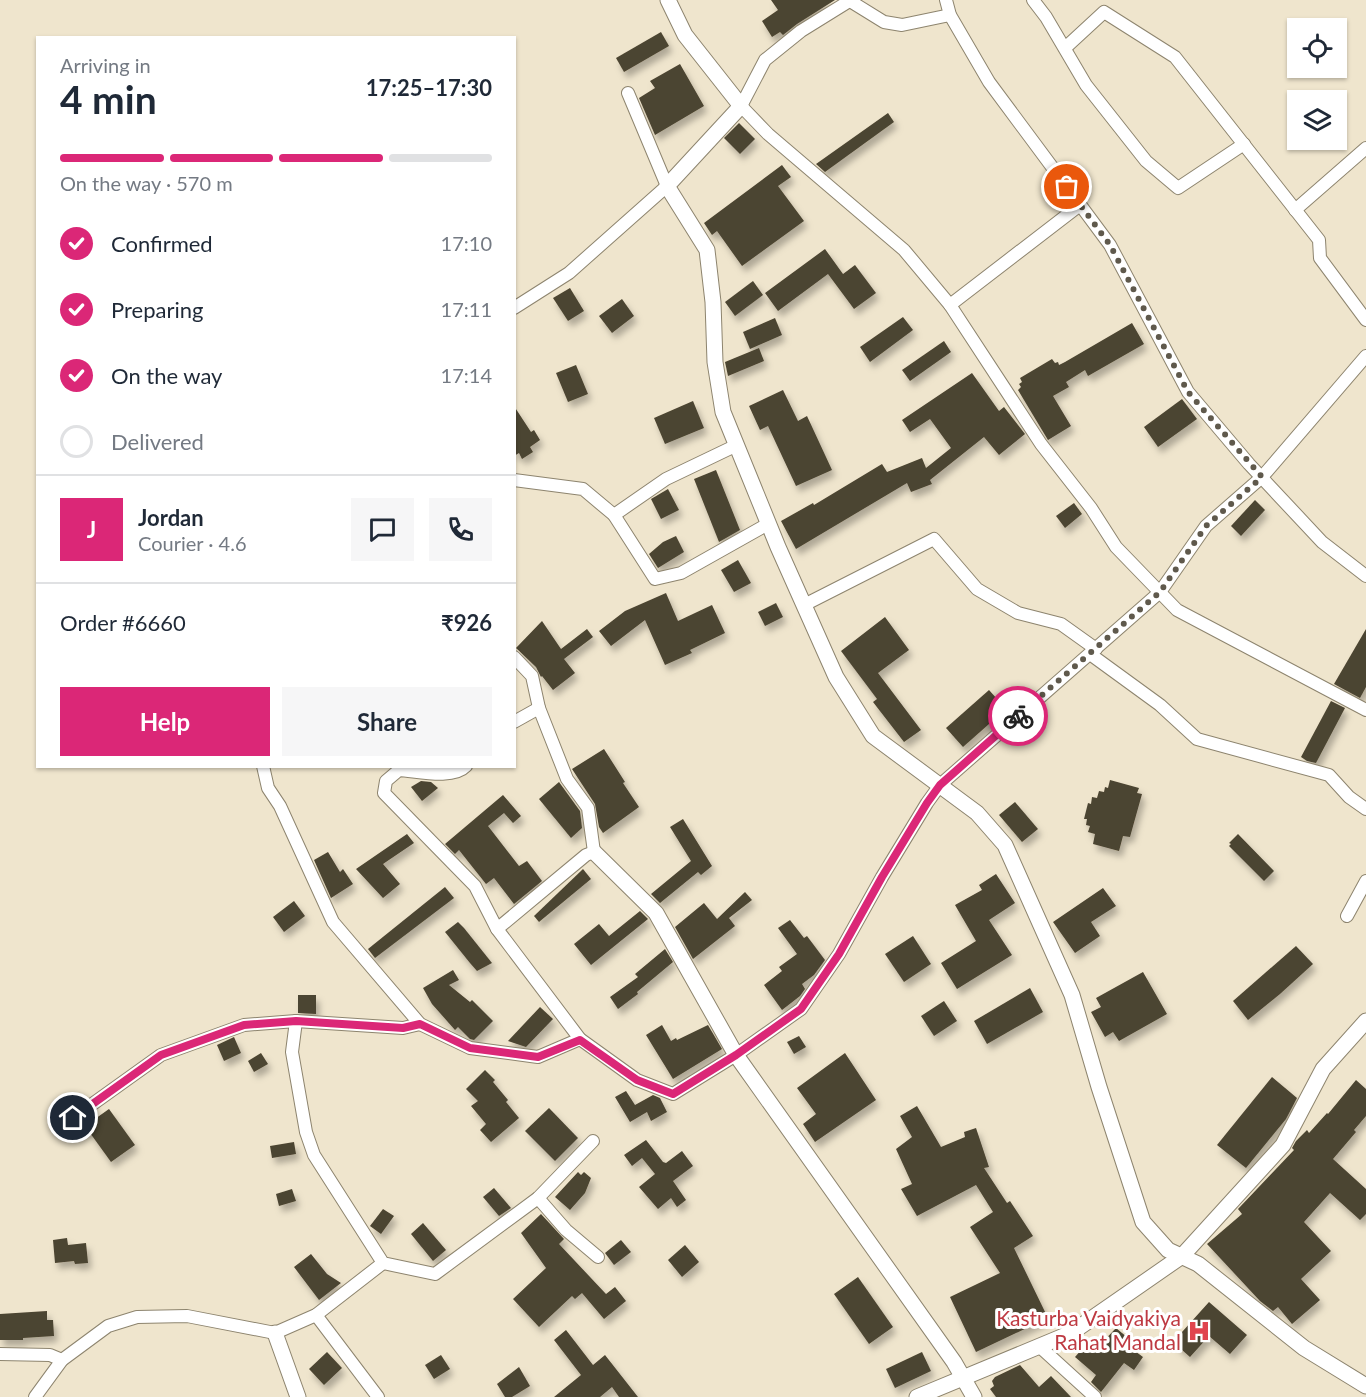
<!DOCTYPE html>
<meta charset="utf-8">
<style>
:root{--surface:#fff;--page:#f6f6f7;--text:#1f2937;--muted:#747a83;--line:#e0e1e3;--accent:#db2777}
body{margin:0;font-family:Lato,sans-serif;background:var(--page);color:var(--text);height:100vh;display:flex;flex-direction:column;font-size:22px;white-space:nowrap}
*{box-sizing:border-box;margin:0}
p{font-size:20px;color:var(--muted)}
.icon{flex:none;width:33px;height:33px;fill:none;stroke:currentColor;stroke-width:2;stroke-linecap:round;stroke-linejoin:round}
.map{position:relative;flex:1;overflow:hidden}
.sheet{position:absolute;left:36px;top:36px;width:480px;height:732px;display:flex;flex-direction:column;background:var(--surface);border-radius:0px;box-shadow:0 2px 4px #0004}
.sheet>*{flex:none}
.tools{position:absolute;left:1287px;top:18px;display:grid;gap:12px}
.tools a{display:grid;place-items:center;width:60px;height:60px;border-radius:0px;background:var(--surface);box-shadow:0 2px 4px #0004;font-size:30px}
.pin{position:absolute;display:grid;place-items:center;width:51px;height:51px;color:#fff;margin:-26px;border:3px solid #fff;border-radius:50%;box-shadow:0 2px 6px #0007}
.courier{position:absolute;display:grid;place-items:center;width:60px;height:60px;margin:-30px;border:4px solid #db2777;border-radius:50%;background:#fff;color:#222;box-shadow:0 2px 8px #0007}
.head em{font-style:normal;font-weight:700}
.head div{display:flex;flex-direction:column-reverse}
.head{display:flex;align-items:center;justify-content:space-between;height:102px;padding:0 24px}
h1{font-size:39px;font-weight:700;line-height:45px}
.bar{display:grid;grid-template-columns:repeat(4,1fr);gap:9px 6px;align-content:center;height:72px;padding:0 24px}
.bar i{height:8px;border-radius:4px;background:var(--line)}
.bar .current{background:var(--accent)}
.bar p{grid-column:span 4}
.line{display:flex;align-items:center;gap:15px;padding:0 24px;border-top:2px solid var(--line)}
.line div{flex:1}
.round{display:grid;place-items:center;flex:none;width:63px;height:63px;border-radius:0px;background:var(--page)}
ol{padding:0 24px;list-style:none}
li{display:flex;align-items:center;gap:18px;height:66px}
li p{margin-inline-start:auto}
li .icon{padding:6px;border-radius:50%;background:var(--accent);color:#fff;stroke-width:4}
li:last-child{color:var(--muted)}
li i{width:33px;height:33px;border:3px solid var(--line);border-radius:50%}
.primary-button{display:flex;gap:12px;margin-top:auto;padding:12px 24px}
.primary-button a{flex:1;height:69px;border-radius:0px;background:var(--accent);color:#fff;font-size:24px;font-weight:700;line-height:69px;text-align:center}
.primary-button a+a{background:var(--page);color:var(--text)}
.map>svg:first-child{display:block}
</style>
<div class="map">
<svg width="1366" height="1397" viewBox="0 0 1366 1397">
<defs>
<filter id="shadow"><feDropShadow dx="3.5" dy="6" stdDeviation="3" flood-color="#0004"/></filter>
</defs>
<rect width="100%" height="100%" fill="#efe5cd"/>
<g fill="#4c4430" filter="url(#shadow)">
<path d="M771,0H835L797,24L783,35L780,32L772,37L762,21L778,10Z"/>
<path d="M661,32L669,46L624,72L616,58Z"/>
<path d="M680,64L704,106L655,135L639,98L655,88L650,81Z"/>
<path d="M888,113L894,122L825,172L816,164Z"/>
<path d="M739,123L755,139L740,154L724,138Z"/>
<path d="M782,165L791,177L778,186L804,221L742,266L717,231L712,235L704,223Z"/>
<path d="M825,249L843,274L855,265L876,293L854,309L828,274L778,311L765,293Z"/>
<path d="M753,281L763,295L735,316L725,302Z"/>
<path d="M570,288L584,311L568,321L553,298Z"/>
<path d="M622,299L634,316L612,333L599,316Z"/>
<path d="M903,317L913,330L870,362L860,347Z"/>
<path d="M775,318L782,335L750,349L743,332Z"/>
<path d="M1132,323L1144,344L1088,376L1085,370L1066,382L1069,387L1053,396L1071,426L1048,440L1018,390L1021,387L1019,384L1022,382L1020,378L1052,359L1055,363L1058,362L1059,365L1065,362Z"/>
<path d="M944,341L951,352L910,381L902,370Z"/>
<path d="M759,348L764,361L728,376L725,362Z"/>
<path d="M576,365L588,394L568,402L556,373Z"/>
<path d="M972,373L999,411L1004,407L1025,434L999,455L984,437L930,480L932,484L911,492L907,483L796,549L781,521L813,503L814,505L882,464L887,472L922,458L926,468L951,448L930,419L910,432L902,420Z"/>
<path d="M783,390L798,421L807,416L832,470L796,486L768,426L760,430L749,406Z"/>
<path d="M1182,399L1197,419L1158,447L1144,427Z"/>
<path d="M693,401L704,428L665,444L654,418Z"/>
<path d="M514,406L531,432L534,430L540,440L530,447L533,452L522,459L519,453L514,456Z"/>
<path d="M716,470L740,530L719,542L694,479Z"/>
<path d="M668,489L679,510L661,519L651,499Z"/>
<path d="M1255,500L1265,510L1241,536L1231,526Z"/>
<path d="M1074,503L1082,514L1065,528L1056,516Z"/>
<path d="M676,536L684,552L658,568L649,554L663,542Z"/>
<path d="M738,560L751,583L734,592L721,570Z"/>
<path d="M666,593L678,621L712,605L725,633L690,650L692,653L665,665L645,620L611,646L599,631L625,611Z"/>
<path d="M776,603L783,617L765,626L758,612Z"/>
<path d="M885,617L909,650L878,673L921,730L904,742L873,702L877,699L841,651Z"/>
<path d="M542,621L561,649L587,629L593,637L564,659L575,673L553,690L542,676L541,677L536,667L516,648Z"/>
<path d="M1366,629V687L1360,698L1334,684Z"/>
<path d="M989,690L1006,709L963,747L946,728Z"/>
<path d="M1331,701L1345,708L1316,763L1307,761L1301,757Z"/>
<path d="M604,749L625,782L623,783L639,807L603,833L599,827L595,804L572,769Z"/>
<path d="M1110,780L1139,788L1137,793L1142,794L1130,837L1123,836L1119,851L1093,844L1095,834L1088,832L1090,826L1086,825L1087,819H1084L1088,803L1091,804L1092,797L1097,798L1099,791L1104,792L1105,787L1108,788Z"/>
<path d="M421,781L431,782L438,788L422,801L411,787Z"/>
<path d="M559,782L580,811L582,828L571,838L539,799Z"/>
<path d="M503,795L521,816L513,823L504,813L488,826L519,866L527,861L542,881L514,904L494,878L486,884L459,850L455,854L445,844Z"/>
<path d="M1015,802L1038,829L1022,842L999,815Z"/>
<path d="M683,819L712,866L701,875L698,872L660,903L651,894L691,861L670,827Z"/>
<path d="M407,834L414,843L383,864L400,884L383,898L356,869Z"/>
<path d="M1238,834L1274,871L1264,881L1229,846L1231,844L1229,843Z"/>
<path d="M328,852L340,872L343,869L353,884L331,898L314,860Z"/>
<path d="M583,869L591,879L539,922L534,916Z"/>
<path d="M996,874L1015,903L989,920L1012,955L957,989L941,963L976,941L955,905L982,890L979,885Z"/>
<path d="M445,887L454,898L375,958L368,949Z"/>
<path d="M1103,888L1116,906L1091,922L1100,936L1075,953L1053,922Z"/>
<path d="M745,892L752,900L729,918L735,926L693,959L675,927L704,903L717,919Z"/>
<path d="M294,901L305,916L284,932L273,917Z"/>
<path d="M640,911L648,919L591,965L574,944L599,924L609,936Z"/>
<path d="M790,920L804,938L807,936L825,960L814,975L802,984L805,989L800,996L782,1010L764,985L782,971L779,967L797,954L778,928Z"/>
<path d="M458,922L464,928L492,963L477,971L470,963L445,932Z"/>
<path d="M913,936L931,964L904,982L885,954Z"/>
<path d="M1296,946L1313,964L1280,994L1248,1020L1233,1001Z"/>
<path d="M665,949L673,962L637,992L638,994L618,1009L610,997L638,977L635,974Z"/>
<path d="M453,970L459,980L449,985L470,1002L472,1000L493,1021L474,1040L470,1039L458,1027L455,1030L432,1004L423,988Z"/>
<path d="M1143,972L1167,1014L1119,1041L1113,1032L1105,1037L1091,1012L1101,1007L1096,998Z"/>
<path d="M1030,988L1043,1012L987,1044L974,1021Z"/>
<path d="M298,995H316V1014L298,1013Z"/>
<path d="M944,1001L957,1021L934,1036L921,1016Z"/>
<path d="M540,1007L553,1019L526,1047L508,1041Z"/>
<path d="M662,1025L671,1041L676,1038L677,1040L708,1025L722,1049L673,1079L646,1035Z"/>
<path d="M799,1036L806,1047L794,1054L787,1042Z"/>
<path d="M234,1037L241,1053L224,1061L217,1045Z"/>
<path d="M261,1053L268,1064L254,1072L248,1061Z"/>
<path d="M845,1053L876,1100L815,1142L803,1124L816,1114L797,1088Z"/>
<path d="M485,1070L495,1080L493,1082L508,1100L506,1102L519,1118L491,1142L480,1130L486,1124L471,1106L478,1101L466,1089Z"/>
<path d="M1272,1077L1297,1098L1286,1119L1246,1168L1217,1145Z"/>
<path d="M1356,1080L1366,1089V1116L1354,1130L1356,1132L1333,1159L1366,1189V1214L1360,1220L1330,1193L1304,1222L1331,1251L1301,1279L1320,1300L1292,1324L1278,1307L1273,1311L1260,1301L1207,1244L1242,1214L1238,1209L1294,1150L1292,1148L1296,1141L1307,1130L1309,1133L1327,1113L1328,1114Z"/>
<path d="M626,1091L635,1105L653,1095L660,1098L667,1112L651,1121L647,1112L630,1122L615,1097Z"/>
<path d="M917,1106L941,1147L965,1137L964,1132L976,1128L989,1167L984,1168L1007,1203L1010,1201L1033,1236L1014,1248L1048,1318L976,1352L950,1297L1000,1273L970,1227L993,1212L976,1185L917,1216L901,1189L912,1184L896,1149L912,1137L900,1116Z"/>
<path d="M549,1108L578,1138L555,1161L525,1131Z"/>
<path d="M109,1109L135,1145L111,1162L85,1126Z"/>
<path d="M646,1140L663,1162L666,1163L682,1151L693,1166L673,1181L686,1200L677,1207L671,1198L658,1209L639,1187L655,1174L642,1158L632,1166L624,1155Z"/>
<path d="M294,1142L296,1154L272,1158L270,1146Z"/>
<path d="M578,1172L581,1175L584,1172L591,1178L585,1193L570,1210L555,1197Z"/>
<path d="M494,1188L511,1208L499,1216L483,1197Z"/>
<path d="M292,1189L296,1201L279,1206L276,1194Z"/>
<path d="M383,1209L394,1216L381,1234L370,1226Z"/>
<path d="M541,1214L564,1239L559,1244L606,1294L615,1287L626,1301L604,1319L582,1293L575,1299L572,1296L539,1327L513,1299L546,1268L521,1233Z"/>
<path d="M423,1223L446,1250L433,1261L411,1234Z"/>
<path d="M67,1238L68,1245L86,1243L88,1263L75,1264L74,1261L55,1263L53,1240Z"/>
<path d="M621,1240L631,1252L614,1265L605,1253Z"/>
<path d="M685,1245L699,1262L682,1277L668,1260Z"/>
<path d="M311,1254L327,1274L341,1283L319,1300L294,1267Z"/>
<path d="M858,1277L893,1327L869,1344L834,1294Z"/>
<path d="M1209,1302L1247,1335L1230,1354L1209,1336L1190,1357L1173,1342Z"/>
<path d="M47,1311V1320H53L54,1336L23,1338V1340H0V1314Z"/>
<path d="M1116,1328L1128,1338L1124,1343L1143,1357L1134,1370L1124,1363L1101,1392L1091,1382L1096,1375L1075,1357L1089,1341L1097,1348Z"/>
<path d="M566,1330L593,1365L605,1355L638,1397H619L612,1387L600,1397H554L581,1375L554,1340Z"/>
<path d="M327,1352L342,1368L324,1385L309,1369Z"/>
<path d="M922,1352L931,1371L895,1388L886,1369Z"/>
<path d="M441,1355L450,1369L434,1379L425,1365Z"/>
<path d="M1020,1365L1039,1387L1051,1376L1071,1397H996L990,1389L994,1386L992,1381L995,1377Z"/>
<path d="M519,1367L530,1386L512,1397H505L497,1384Z"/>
</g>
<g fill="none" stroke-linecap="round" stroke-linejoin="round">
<g stroke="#8d846e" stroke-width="14">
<g id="minor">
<path d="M851,0L801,31L765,60L741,106L768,134L904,250L950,305L1041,444L1091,508L1116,547L1177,610L1366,710"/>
<path d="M946,0L950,15L989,82L1110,245L1188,392L1249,464L1322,542L1366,576"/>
<path d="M1033,0L1046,17L1086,85L1146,161L1178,188L1244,144"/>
<path d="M850,1L884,22L902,25L950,15"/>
<path d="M1065,48L1104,12L1175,57L1319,240L1320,258L1366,320"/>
<path d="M1295,210L1366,148"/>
<path d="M950,305L1080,205"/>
<path d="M514,308L569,273L667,186L628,93"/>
<path d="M514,480L583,489L614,515L655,579L681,573L768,524"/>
<path d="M614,515L666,479L737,445"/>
<path d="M804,605L934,539L977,589L1018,613L1061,624L1096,649"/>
<path d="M1090,654L1160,705L1197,739L1329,775L1349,797L1366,809"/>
<path d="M514,657L532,676L539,708L567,779L588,808L594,852L586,855L497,929L580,1039L637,1080L673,1094L736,1055L801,1009L839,954L882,877L927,803L940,785L1160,592L1206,526L1262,477L1366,356"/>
<path d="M514,722L539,708"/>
<path d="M263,766L268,788L280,806L333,922L420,1024L470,1048L538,1057L580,1039"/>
<path d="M466,766C453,780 417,771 399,770L386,781L384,793L475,886L497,929"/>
<path d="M1347,916L1366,881"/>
<path d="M296,1021L292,1052L306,1132L314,1155L383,1263L435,1274L538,1198L593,1141"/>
<path d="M73,1118L161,1055L244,1025L296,1021L403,1028L420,1024"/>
<path d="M538,1198L566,1230L598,1257"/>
<path d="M316,1315L378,1397"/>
<path d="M1039,1346L1095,1397"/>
<path d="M0,1354L50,1355L62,1360"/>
<path d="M35,1397L62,1360L108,1326L137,1317L187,1316L275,1333L316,1315L383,1263"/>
</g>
</g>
<g stroke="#8d846e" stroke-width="17">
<g id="tertiary">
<path d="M668,0L685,35L741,106L667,186L707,250L713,302L715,362L723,412L778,547L836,677L873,736L977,813L1005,845L1072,995L1099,1087L1143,1222L1168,1250L1198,1264L1304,1348L1366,1386"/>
<path d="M594,852L656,913L736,1055L954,1362L974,1397"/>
<path d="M275,1333L298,1397"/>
<path d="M917,1397L1071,1333L1182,1256L1283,1145L1323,1069L1366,1021"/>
</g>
</g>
<use href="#minor" stroke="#fff" stroke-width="12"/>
<use href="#tertiary" stroke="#fff" stroke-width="15"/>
</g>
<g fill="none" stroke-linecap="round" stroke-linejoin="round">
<path stroke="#5f594c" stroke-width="6" stroke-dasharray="0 10.8" d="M1018,716L1160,592L1206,526L1262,477L1188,392L1110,245L1067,187"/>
<path stroke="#db2777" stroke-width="8" d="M73,1118L161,1055L244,1025L296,1021L403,1028L420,1024L470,1048L538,1057L580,1040L637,1080L673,1094L736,1055L801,1009L839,954L882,877L927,803L940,785L1018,716"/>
</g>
<defs>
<g id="hospital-bare" transform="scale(1.8)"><path d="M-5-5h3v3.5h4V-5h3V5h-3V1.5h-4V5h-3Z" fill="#e0444e" stroke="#fff" stroke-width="2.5" paint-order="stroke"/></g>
</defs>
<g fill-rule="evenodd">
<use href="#hospital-bare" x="1199" y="1331"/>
</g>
<g text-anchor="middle" stroke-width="6" stroke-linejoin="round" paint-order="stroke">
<g font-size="21" fill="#be3a42" stroke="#fff" text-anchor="end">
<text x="1181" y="1326">Kasturba Vaidyakiya<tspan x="1181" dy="24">Rahat Mandal</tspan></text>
</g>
</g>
</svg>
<div class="tools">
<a><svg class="icon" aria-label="locate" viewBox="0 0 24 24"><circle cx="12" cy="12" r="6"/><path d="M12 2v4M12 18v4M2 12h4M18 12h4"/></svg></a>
<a><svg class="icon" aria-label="layers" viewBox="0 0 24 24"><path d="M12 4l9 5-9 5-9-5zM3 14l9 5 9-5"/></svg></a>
</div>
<div class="pin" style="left:1067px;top:187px;background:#ea580c"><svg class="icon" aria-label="bag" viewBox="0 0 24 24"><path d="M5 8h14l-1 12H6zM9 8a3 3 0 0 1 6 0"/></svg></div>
<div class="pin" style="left:73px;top:1118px;background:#1f2937"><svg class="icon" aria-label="home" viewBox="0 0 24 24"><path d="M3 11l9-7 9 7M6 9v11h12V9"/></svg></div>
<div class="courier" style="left:1018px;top:716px"><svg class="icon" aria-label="bike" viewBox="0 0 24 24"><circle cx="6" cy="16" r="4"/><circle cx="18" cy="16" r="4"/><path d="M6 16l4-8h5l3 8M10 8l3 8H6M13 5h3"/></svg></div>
<section class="sheet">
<div class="head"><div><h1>4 min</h1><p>Arriving in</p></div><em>17:25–17:30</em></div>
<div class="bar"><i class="current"></i><i class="current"></i><i class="current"></i><i></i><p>On the way · 570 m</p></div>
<ol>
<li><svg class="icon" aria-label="check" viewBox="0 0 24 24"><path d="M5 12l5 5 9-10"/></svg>Confirmed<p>17:10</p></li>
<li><svg class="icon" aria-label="check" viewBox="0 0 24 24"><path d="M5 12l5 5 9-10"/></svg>Preparing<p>17:11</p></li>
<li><svg class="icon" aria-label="check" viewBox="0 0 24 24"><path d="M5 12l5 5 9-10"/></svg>On the way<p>17:14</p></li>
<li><i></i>Delivered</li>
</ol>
<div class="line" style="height:108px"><b class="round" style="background:var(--accent);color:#fff">J</b><div><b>Jordan</b><p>Courier · 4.6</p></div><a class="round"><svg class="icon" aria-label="chat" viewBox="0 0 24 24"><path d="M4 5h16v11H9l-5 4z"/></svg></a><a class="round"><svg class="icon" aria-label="phone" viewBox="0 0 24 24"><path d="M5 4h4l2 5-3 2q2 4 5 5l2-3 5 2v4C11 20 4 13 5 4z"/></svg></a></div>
<div class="line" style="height:78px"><div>Order #6660</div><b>₹926</b></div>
<div class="primary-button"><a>Help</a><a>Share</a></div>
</section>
</div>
